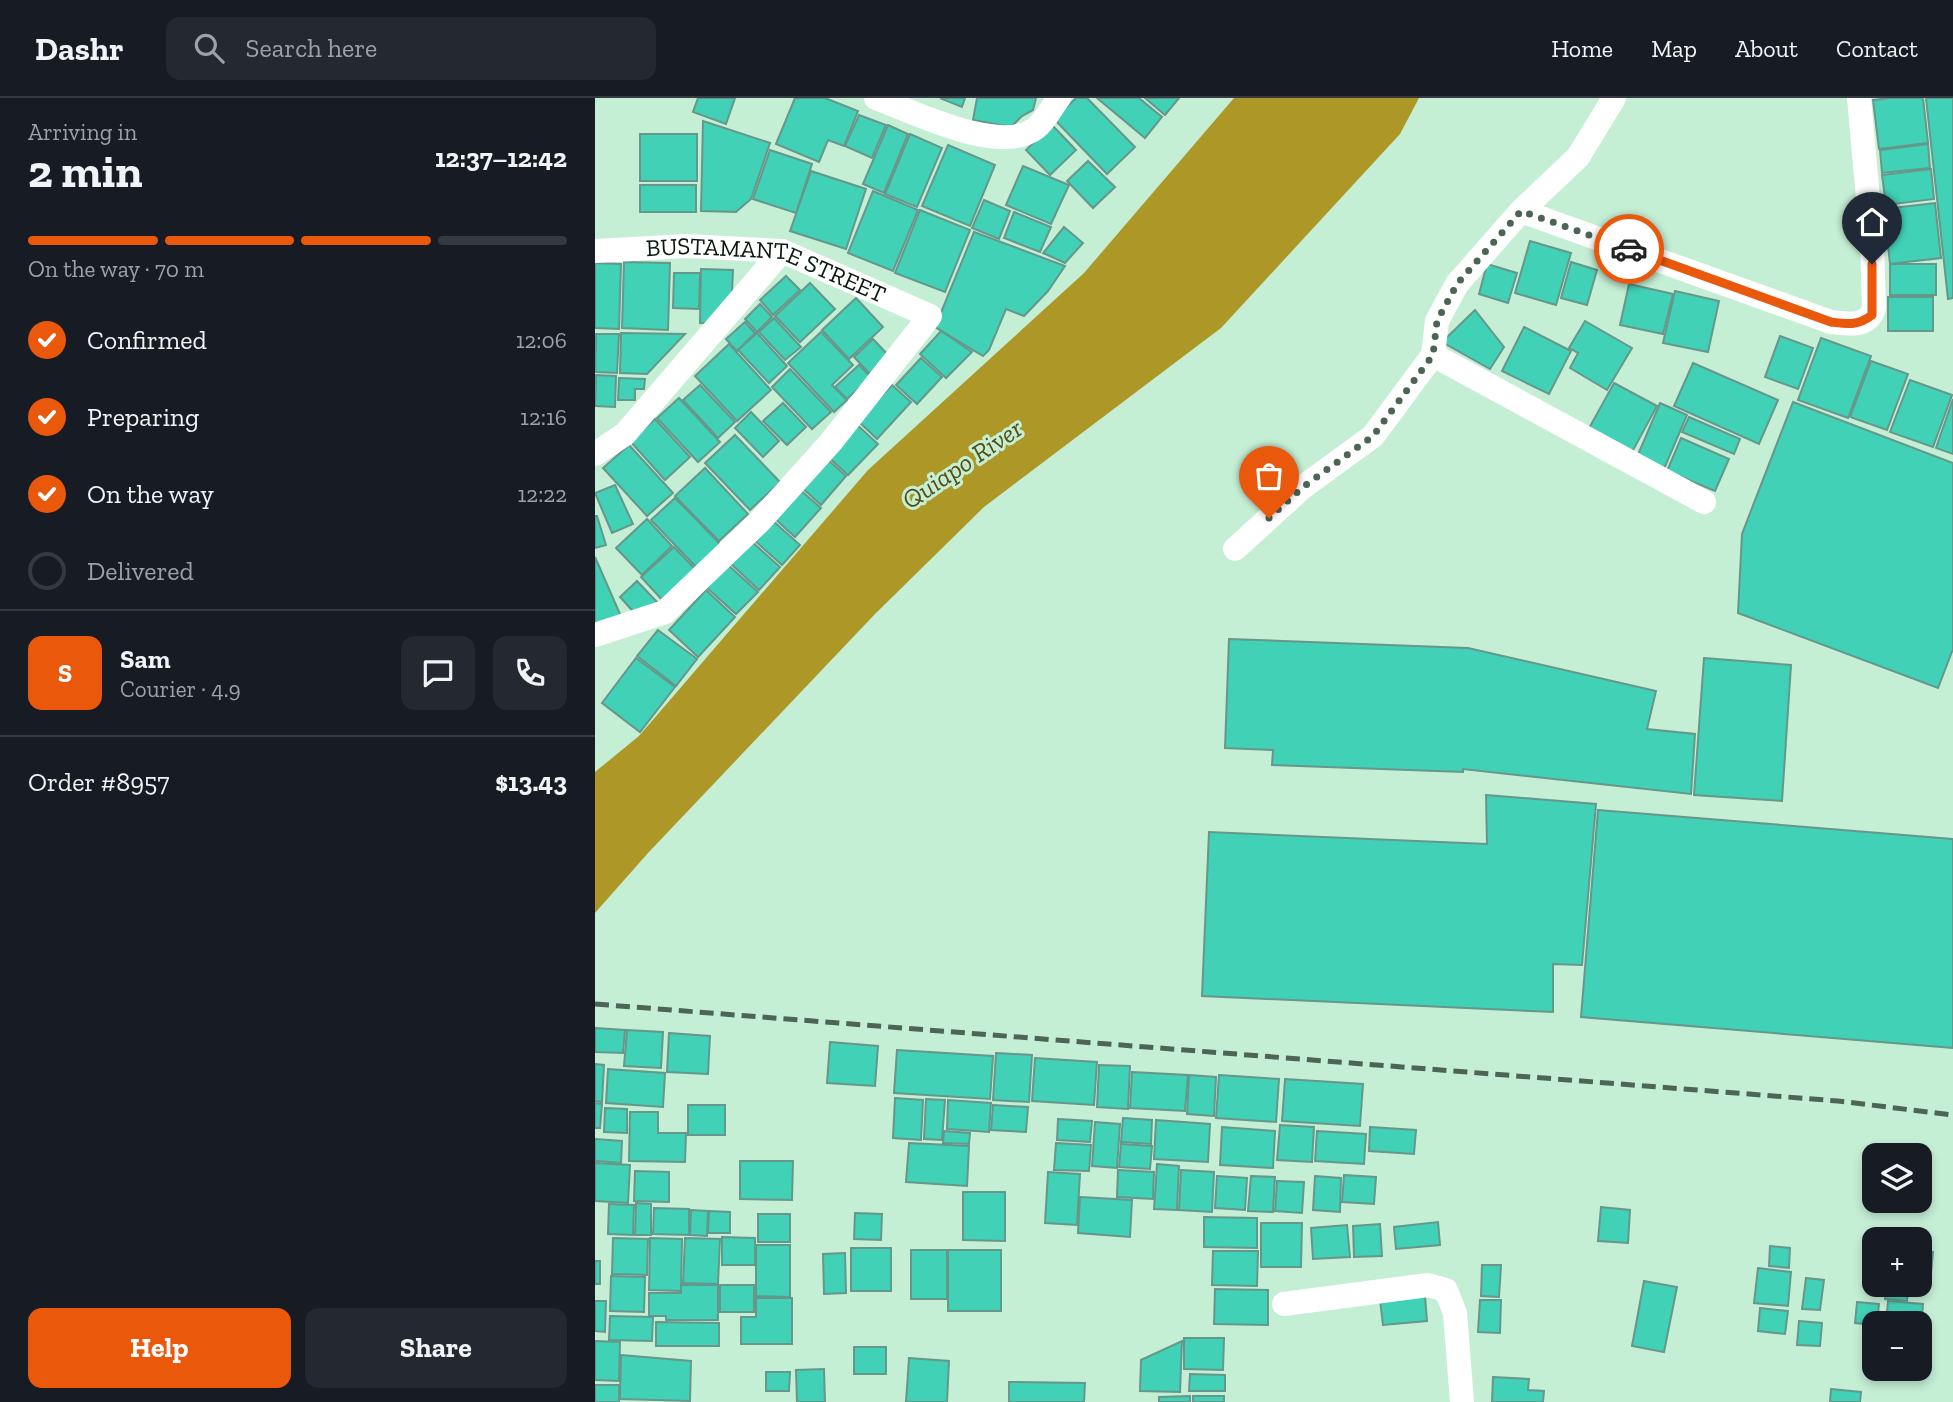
<!DOCTYPE html>
<meta charset="utf-8">
<style>
:root{--surface:#171b24;--page:#242831;--text:#f1f3f6;--muted:#9ea1a6;--line:#363941;--accent:#ea580c}
body{margin:0;font-family:"Zilla Slab",serif;background:var(--page);color:var(--text);height:100vh;display:flex;flex-direction:column;font-size:26px;white-space:nowrap}
*{box-sizing:border-box;margin:0}
p{font-size:23px;color:var(--muted)}
.icon{flex:none;width:38px;height:38px;fill:none;stroke:currentColor;stroke-width:2;stroke-linecap:round;stroke-linejoin:round}
.map{position:relative;flex:1;overflow:hidden}
.details{display:flex;flex-direction:column;background:var(--surface);width:595px}
.details>*{flex:none}
.fabs{position:absolute;left:1267px;top:1045px;display:grid;gap:14px}
.fabs a{display:grid;place-items:center;width:70px;height:70px;border-radius:14px;background:var(--surface);box-shadow:0 4px 10px #0003;font-size:35px}
.pin{position:absolute;display:grid;place-items:center;width:60px;height:60px;color:#fff;margin:-72px -30px;border-radius:50% 50% 50% 0;rotate:-45deg;box-shadow:0 0 7px #0007}
.pin .icon{rotate:45deg}
.courier{position:absolute;display:grid;place-items:center;width:70px;height:70px;margin:-35px;border:5px solid #ea580c;border-radius:50%;background:#fff;color:#222;box-shadow:0 2px 9px #0007}
.summary em{font-style:normal;font-weight:800}
.summary div{display:flex;flex-direction:column-reverse}
.summary{display:flex;align-items:center;justify-content:space-between;height:119px;padding:0 28px}
h1{font-size:46px;font-weight:800;line-height:52px}
.bar{display:grid;grid-template-columns:repeat(4,1fr);gap:10px 7px;align-content:center;height:84px;padding:0 28px}
.bar i{height:9px;border-radius:5px;background:var(--line)}
.bar .current{background:var(--accent)}
.bar p{grid-column:span 4}
.line{display:flex;align-items:center;gap:18px;padding:0 28px;border-top:2px solid var(--line)}
.line div{flex:1}
.round{display:grid;place-items:center;flex:none;width:74px;height:74px;border-radius:14px;background:var(--page)}
ol{padding:0 28px;list-style:none}
li{display:flex;align-items:center;gap:21px;height:77px}
li p{margin-inline-start:auto}
li .icon{padding:7px;border-radius:50%;background:var(--accent);color:#fff;stroke-width:4}
li:last-child{color:var(--muted)}
li i{width:38px;height:38px;border:4px solid var(--line);border-radius:50%}
.cta{display:flex;gap:14px;margin-top:auto;padding:14px 28px}
.cta a{flex:1;height:80px;border-radius:14px;background:var(--accent);color:#fff;font-size:28px;font-weight:800;line-height:80px;text-align:center}
.cta a+a{background:var(--page);color:var(--text)}
header{display:flex;align-items:center;gap:42px;box-sizing:border-box;height:98px;padding:0 35px;background:var(--surface);border-bottom:2px solid var(--line)}
header strong{font-size:33px}
nav{display:flex;gap:38px;margin-inline-start:auto;font-size:24px}
.search{width:490px;height:63px;background:var(--page);display:flex;align-items:center;gap:18px;box-sizing:border-box;padding:0 24px;border-radius:14px;color:var(--muted);font-size:26px}
main{display:flex;flex:1;min-height:0}
.map>svg:first-child{display:block}
</style>
<header>
<strong>Dashr</strong>
<div class="search"><svg class="icon" aria-label="search" viewBox="0 0 24 24"><circle cx="10" cy="10" r="6"/><path d="M15 15l6 6"/></svg>Search here</div>
<nav><a>Home</a><a>Map</a><a>About</a><a>Contact</a></nav>
</header>
<main>
<section class="details">
<div class="summary"><div><h1>2 min</h1><p>Arriving in</p></div><em>12:37–12:42</em></div>
<div class="bar"><i class="current"></i><i class="current"></i><i class="current"></i><i></i><p>On the way · 70 m</p></div>
<ol>
<li><svg class="icon" aria-label="check" viewBox="0 0 24 24"><path d="M5 12l5 5 9-10"/></svg>Confirmed<p>12:06</p></li>
<li><svg class="icon" aria-label="check" viewBox="0 0 24 24"><path d="M5 12l5 5 9-10"/></svg>Preparing<p>12:16</p></li>
<li><svg class="icon" aria-label="check" viewBox="0 0 24 24"><path d="M5 12l5 5 9-10"/></svg>On the way<p>12:22</p></li>
<li><i></i>Delivered</li>
</ol>
<div class="line" style="height:126px"><b class="round" style="background:var(--accent);color:#fff">S</b><div><b>Sam</b><p>Courier · 4.9</p></div><a class="round"><svg class="icon" aria-label="chat" viewBox="0 0 24 24"><path d="M4 5h16v11H9l-5 4z"/></svg></a><a class="round"><svg class="icon" aria-label="phone" viewBox="0 0 24 24"><path d="M5 4h4l2 5-3 2q2 4 5 5l2-3 5 2v4C11 20 4 13 5 4z"/></svg></a></div>
<div class="line" style="height:91px"><div>Order #8957</div><b>$13.43</b></div>
<div class="cta"><a>Help</a><a>Share</a></div>
</section>
<div class="map">
<svg width="1358" height="1304" viewBox="0 0 1358 1304">
<rect width="100%" height="100%" fill="#c5efd5"/>
<path fill="#ad9727" d="M639,0H824L805,36L626,230L389,409L280,516L53,755L0,815V674L44,638L273,372L489,175Z"/>
<g fill="#40d1b6" stroke="#66978b" stroke-width="2">
<path d="M103,0H140L131,26L98,14Z"/>
<path d="M200,0H230L263,13L249,48L233,42L224,64L181,46Z"/>
<path d="M345,0H370L367,9Z"/>
<path d="M382,0H441L438,12L427,18L416,29L378,22Z"/>
<path d="M481,0H492L540,49L512,76L459,21Z"/>
<path d="M502,0H544L567,19L550,40Z"/>
<path d="M550,0H584L570,17Z"/>
<path d="M1295,0H1328L1333,45L1284,51L1278,2Z"/>
<path d="M1331,0H1358V200L1353,201Z"/>
<path d="M264,17L291,27L277,60L250,48Z"/>
<path d="M108,23L175,45L156,101L141,114L106,113Z"/>
<path d="M293,27L313,36L289,95L268,86Z"/>
<path d="M457,27L481,52L455,77L431,52Z"/>
<rect x="45" y="36" width="57" height="47"/>
<path d="M315,36L347,50L322,109L290,96Z"/>
<path d="M1333,46L1335,70L1287,75L1285,52Z"/>
<path d="M353,47L400,67L375,128L327,108Z"/>
<path d="M175,52L217,66L201,115L158,101Z"/>
<path d="M493,63L520,89L498,110L472,83Z"/>
<path d="M428,68L474,87L456,126L411,107Z"/>
<path d="M1336,71L1339,101L1291,107L1287,77Z"/>
<path d="M216,73L271,91L251,151L195,133Z"/>
<rect x="45" y="87" width="56" height="27"/>
<path d="M278,93L323,112L298,173L253,155Z"/>
<path d="M389,102L415,113L404,141L377,130Z"/>
<path d="M1340,105L1346,160L1295,166L1289,111Z"/>
<path d="M325,112L375,132L350,194L300,175Z"/>
<path d="M419,114L456,129L445,154L409,140Z"/>
<path d="M469,129L488,145L470,165L448,155Z"/>
<path d="M379,134L470,168L453,193L429,218L411,211L394,252L388,258L340,229Z"/>
<path d="M935,143L976,155L961,207L920,195Z"/>
<path d="M29,164L75,165L73,232L27,230Z"/>
<path d="M976,164L1002,172L992,207L966,200Z"/>
<path d="M0,165L26,166L24,231L0,230Z"/>
<path d="M892,166L922,175L913,205L884,196Z"/>
<rect x="1295" y="166" width="46" height="31"/>
<path d="M106,171L138,172L137,195L112,225H105Z"/>
<path d="M79,175H105L104,211L78,210Z"/>
<path d="M191,178L205,192L178,217L165,202Z"/>
<path d="M215,185L240,211L205,244L180,218Z"/>
<path d="M1034,186L1078,196L1068,236L1025,227Z"/>
<path d="M1080,193L1124,203L1113,254L1068,245Z"/>
<rect x="1293" y="199" width="45" height="34"/>
<path d="M261,200L288,229L254,261L227,232Z"/>
<path d="M165,206L177,219L162,234L150,221Z"/>
<path d="M880,212L909,249L895,271L847,244Z"/>
<path d="M179,220L206,249L190,262L164,234Z"/>
<path d="M990,223L1037,250L1012,292L975,270L983,255L974,250Z"/>
<path d="M150,224L160,235L142,253L131,241Z"/>
<path d="M929,229L976,253L954,296L907,273Z"/>
<path d="M346,233L377,254L351,280L325,256Z"/>
<path d="M226,234L258,267L237,287L252,302L239,314L193,265Z"/>
<path d="M26,235L90,236L52,276L25,275Z"/>
<path d="M162,235L192,268L174,285L143,252Z"/>
<path d="M1,236H24L22,275L0,274Z"/>
<path d="M1185,238L1218,250L1203,291L1170,279Z"/>
<path d="M1226,240L1276,258L1253,320L1203,302Z"/>
<path d="M278,241L295,259L276,277L259,259Z"/>
<path d="M134,246L176,292L142,323L100,278Z"/>
<path d="M326,260L347,279L322,306L301,287Z"/>
<path d="M1276,263L1313,276L1292,332L1255,319Z"/>
<path d="M1098,265L1183,302L1164,346L1079,308Z"/>
<path d="M264,267L276,279L252,301L240,289Z"/>
<path d="M195,271L236,314L217,331L177,289Z"/>
<path d="M1,277L21,278L20,309L0,308Z"/>
<path d="M24,280L50,281L49,291H40V302H23Z"/>
<path d="M1315,282L1357,297L1338,349L1295,334Z"/>
<path d="M1019,285L1062,308L1036,356L993,332Z"/>
<path d="M105,287L140,324L123,340L88,302Z"/>
<path d="M297,287L316,304L282,341L263,323Z"/>
<path d="M84,300L125,344L103,364L62,320Z"/>
<path d="M1358,301V356L1341,350Z"/>
<path d="M1198,304L1358,365V551L1343,590L1143,515L1147,436Z"/>
<path d="M188,305L211,329L192,347L168,323Z"/>
<path d="M1065,305L1092,317L1069,371L1042,359Z"/>
<path d="M156,314L184,343L168,359L140,330Z"/>
<path d="M1094,319L1145,341L1139,356L1087,334Z"/>
<path d="M60,321L95,359L70,382L35,343Z"/>
<path d="M260,325L283,346L253,377L231,357Z"/>
<path d="M140,337L185,384L155,412L110,365Z"/>
<path d="M1086,340L1134,361L1120,393L1072,373Z"/>
<path d="M34,347L78,395L52,418L8,370Z"/>
<path d="M231,360L251,378L226,407L205,388Z"/>
<path d="M110,370L153,416L124,443L80,398Z"/>
<path d="M20,387L38,426L17,435L0,395Z"/>
<path d="M204,391L226,410L200,439L178,419Z"/>
<path d="M80,400L127,448L103,471L56,422Z"/>
<path d="M0,418H2L11,447L0,450Z"/>
<path d="M52,421L77,448L47,477L21,450Z"/>
<path d="M177,422L205,447L187,467L159,442Z"/>
<path d="M156,443L185,469L164,492L135,465Z"/>
<path d="M79,449L103,474L70,505L46,479Z"/>
<path d="M0,459L29,525L0,533Z"/>
<path d="M132,466L163,494L141,516L111,489Z"/>
<path d="M42,483L62,504L44,520L25,499Z"/>
<path d="M111,492L140,519L103,559L74,532Z"/>
<path d="M63,532L102,561L81,588L42,558Z"/>
<path d="M634,541L873,550L1061,593L1052,631L1100,636L1096,696L868,671V674L677,667L678,652L630,650Z"/>
<path d="M41,560L80,589L45,634L7,605Z"/>
<path d="M1109,560L1196,567L1187,703L1099,697Z"/>
<path d="M891,697L1001,706L987,867L958,866V914L607,898L614,734L892,746Z"/>
<path d="M1003,712L1358,741V950L986,919Z"/>
<path d="M0,930L30,932L28,955L0,954Z"/>
<path d="M32,932L68,934L66,970L29,968Z"/>
<path d="M74,935L115,938L113,976L72,974Z"/>
<path d="M235,944L283,948L280,988L232,985Z"/>
<path d="M302,952L398,958L395,1001L299,995Z"/>
<path d="M401,955L437,957L434,1004L398,1002Z"/>
<path d="M440,960L502,964L499,1007L437,1003Z"/>
<path d="M0,966L9,967L7,1004L0,1003Z"/>
<path d="M504,967L535,968L533,1011L502,1009Z"/>
<path d="M13,971L70,975L68,1009L11,1005Z"/>
<path d="M537,974L593,977L590,1013L535,1010Z"/>
<path d="M594,977L621,979L619,1018L592,1016Z"/>
<path d="M624,977L684,981L681,1024L621,1020Z"/>
<path d="M690,981L768,986L765,1028L687,1023Z"/>
<path d="M300,1000L328,1002L326,1042L298,1040Z"/>
<path d="M331,1001L350,1002L347,1042L329,1041Z"/>
<path d="M353,1002L396,1005L394,1034L352,1031Z"/>
<path d="M0,1005L7,1006L5,1030H0Z"/>
<rect x="93" y="1007" width="37" height="30"/>
<path d="M398,1007L433,1009L431,1034L396,1032Z"/>
<path d="M10,1010L32,1011V1035L9,1034Z"/>
<path d="M35,1014H63V1035H91L90,1064L34,1063Z"/>
<path d="M528,1020L557,1022L556,1046L526,1044Z"/>
<path d="M463,1021L497,1023L495,1044L462,1042Z"/>
<path d="M561,1022L615,1026L613,1064L559,1061Z"/>
<path d="M500,1024L525,1026L522,1070L497,1068Z"/>
<path d="M685,1027L719,1029L717,1064L682,1062Z"/>
<path d="M627,1029L680,1033L678,1070L625,1067Z"/>
<path d="M775,1029L821,1032L819,1056L774,1053Z"/>
<path d="M349,1033L375,1035L374,1046L348,1045Z"/>
<path d="M722,1033L771,1036L769,1066L720,1063Z"/>
<path d="M0,1041L27,1043L26,1065L0,1063Z"/>
<path d="M314,1045L374,1048L372,1088L311,1084Z"/>
<path d="M461,1045L496,1047L494,1073L459,1072Z"/>
<path d="M526,1046L557,1048L555,1071L524,1069Z"/>
<path d="M145,1063H198L197,1102L145,1101Z"/>
<path d="M0,1065L35,1067L33,1105L0,1103Z"/>
<path d="M562,1066L584,1068L582,1112L559,1111Z"/>
<path d="M523,1072L559,1074L558,1101L522,1099Z"/>
<path d="M586,1072L619,1074L617,1114L584,1112Z"/>
<path d="M40,1073L74,1074V1104L39,1103Z"/>
<path d="M453,1074L485,1076L482,1127L450,1125Z"/>
<path d="M749,1077L781,1079L779,1106L747,1104Z"/>
<path d="M622,1078L652,1080L650,1112L620,1110Z"/>
<path d="M656,1078L680,1079L678,1114L653,1113Z"/>
<path d="M720,1078L746,1080L745,1114L718,1112Z"/>
<path d="M682,1083L709,1084L707,1115L680,1113Z"/>
<path d="M368,1094H410V1143L368,1142Z"/>
<path d="M485,1099L537,1102L535,1139L483,1135Z"/>
<path d="M41,1105L56,1106V1137H40Z"/>
<path d="M14,1106L39,1107L38,1137L13,1136Z"/>
<path d="M1006,1109L1035,1112L1033,1145L1003,1143Z"/>
<path d="M59,1110L94,1111V1137L58,1136Z"/>
<path d="M96,1112L113,1113L112,1138L95,1137Z"/>
<path d="M114,1113L135,1114V1135H113Z"/>
<path d="M260,1115L287,1116L286,1142L259,1141Z"/>
<rect x="163" y="1116" width="32" height="28"/>
<path d="M609,1119L662,1120V1150L609,1149Z"/>
<path d="M843,1124L845,1147L801,1151L799,1129Z"/>
<path d="M666,1125H707L706,1169H666Z"/>
<path d="M785,1126L787,1158L759,1159L758,1128Z"/>
<path d="M752,1127L755,1159L718,1161L716,1130Z"/>
<path d="M127,1139L160,1140V1167H127Z"/>
<path d="M18,1140L53,1141L52,1177L17,1176Z"/>
<path d="M55,1140L87,1141L86,1193L54,1192Z"/>
<path d="M90,1140L125,1141L123,1186L88,1185Z"/>
<path d="M161,1147H195V1199L161,1198Z"/>
<path d="M1175,1148L1195,1150L1194,1170L1174,1168Z"/>
<rect x="256" y="1150" width="40" height="43"/>
<rect x="316" y="1152" width="36" height="49"/>
<rect x="353" y="1152" width="53" height="61"/>
<path d="M618,1153H663L662,1188L617,1187Z"/>
<path d="M1325,1153L1338,1154L1336,1175L1325,1174Z"/>
<path d="M250,1155L251,1195L229,1196L228,1156Z"/>
<rect x="0" y="1163" width="5" height="23"/>
<path d="M887,1167H906L904,1199L886,1198Z"/>
<path d="M1163,1170L1196,1174L1193,1208L1159,1205Z"/>
<path d="M16,1178L50,1179L49,1214L15,1213Z"/>
<path d="M1211,1180L1229,1182L1225,1212L1207,1211Z"/>
<path d="M1049,1183L1082,1189L1069,1254L1037,1248Z"/>
<path d="M1291,1186H1314L1312,1203L1290,1201Z"/>
<path d="M86,1187H123V1222H71V1218H54V1195H86Z"/>
<rect x="125" y="1187" width="34" height="27"/>
<path d="M620,1191L673,1192V1227L619,1226Z"/>
<path d="M830,1198L832,1223L788,1227L785,1202Z"/>
<path d="M161,1200H197V1246H146V1219H161Z"/>
<path d="M885,1202H906L905,1235L883,1234Z"/>
<path d="M0,1203H11L10,1234L0,1233Z"/>
<path d="M1293,1203L1328,1206L1326,1235L1325,1225H1291Z"/>
<path d="M1262,1204L1284,1206L1282,1225L1279,1227L1260,1225Z"/>
<path d="M1165,1210L1193,1213L1190,1236L1163,1233Z"/>
<path d="M15,1218L58,1219L57,1243L14,1242Z"/>
<path d="M1204,1223L1227,1225L1225,1248L1202,1247Z"/>
<path d="M61,1224L124,1225V1248H61Z"/>
<path d="M589,1240H629L628,1272L589,1271Z"/>
<path d="M0,1243L25,1244L24,1283L0,1282Z"/>
<path d="M587,1243L585,1294L545,1293L546,1262Z"/>
<rect x="259" y="1249" width="32" height="27"/>
<path d="M26,1257L96,1263L95,1303L25,1301Z"/>
<path d="M314,1260L354,1263L352,1304H311Z"/>
<path d="M229,1271L230,1304H202L201,1272Z"/>
<path d="M171,1274H195L194,1293H171Z"/>
<path d="M595,1276L630,1277V1293H594Z"/>
<path d="M898,1279L934,1281L933,1292L949,1293L948,1304H897Z"/>
<path d="M414,1284L490,1285L489,1304H414Z"/>
<rect x="0" y="1287" width="24" height="17"/>
<path d="M1236,1291L1266,1294L1265,1304H1235Z"/>
<path d="M595,1298V1304H564V1299Z"/>
<rect x="598" y="1298" width="31" height="6"/>
</g>
<g fill="none" stroke-linecap="round" stroke-linejoin="round">
<g stroke="#fff" stroke-width="24">
<path d="M281,0C318,14 406,58 441,30C450,23 457,9 464,0"/>
<path d="M926,113L1236,224C1253,226 1273,230 1279,210L1277,145L1264,0"/>
<path id="s1" d="M0,153L92,148L187,153L335,218L236,344L165,423L70,514L0,537"/>
<path d="M838,257L1109,404"/>
<path d="M0,356L30,336L187,153"/>
<path d="M640,451L708,389L778,338L838,257L842,223L862,186L926,113L983,59L1019,0"/>
<path d="M689,1206L833,1187L851,1192L860,1215L867,1304"/>
</g>
<path stroke="#4c6556" stroke-width="5" stroke-dasharray="14 7" stroke-linecap="butt" d="M0,906L1243,1003L1358,1017"/>
</g>
<g fill="none" stroke-linecap="round" stroke-linejoin="round">
<path stroke="#4b6455" stroke-width="7" stroke-dasharray="0 12.6" d="M674,420L708,389L778,338L838,257L842,223L862,186L926,113L1034,151"/>
<path stroke="#ea580c" stroke-width="9" d="M1034,151L1236,224C1253,226 1263,228 1277,217V166"/>
</g>
<g text-anchor="middle" stroke-width="6" stroke-linejoin="round" paint-order="stroke">
<g font-size="24" fill="#0a1910" stroke="#c5efd5">
<text dy="8" stroke="none"><textPath href="#s1" startOffset="175">BUSTAMANTE STREET</textPath></text>
</g>
<g font-size="26" font-style="italic" fill="#574c12" stroke="#c5efd5">
<text transform="translate(367 366) rotate(-34)" y="9">Quiapo River</text>
</g>
</g>
</svg>
<div class="fabs">
<a><svg class="icon" aria-label="layers" viewBox="0 0 24 24"><path d="M12 4l9 5-9 5-9-5zM3 14l9 5 9-5"/></svg></a>
<a>+</a>
<a>−</a>
</div>
<div class="pin" style="left:674px;top:420px;background:#ea580c"><svg class="icon" aria-label="bag" viewBox="0 0 24 24"><path d="M5 8h14l-1 12H6zM9 8a3 3 0 0 1 6 0"/></svg></div>
<div class="pin" style="left:1277px;top:166px;background:#1f2937"><svg class="icon" aria-label="home" viewBox="0 0 24 24"><path d="M3 11l9-7 9 7M6 9v11h12V9"/></svg></div>
<div class="courier" style="left:1034px;top:151px"><svg class="icon" aria-label="car" viewBox="0 0 24 24"><path d="M5 17H2v-5l4-1 3-4h7l3 4 3 1v5h-3M9 17h6M6 11h13"/><circle cx="7" cy="17" r="2"/><circle cx="17" cy="17" r="2"/></svg></div>
</div>
</main>
